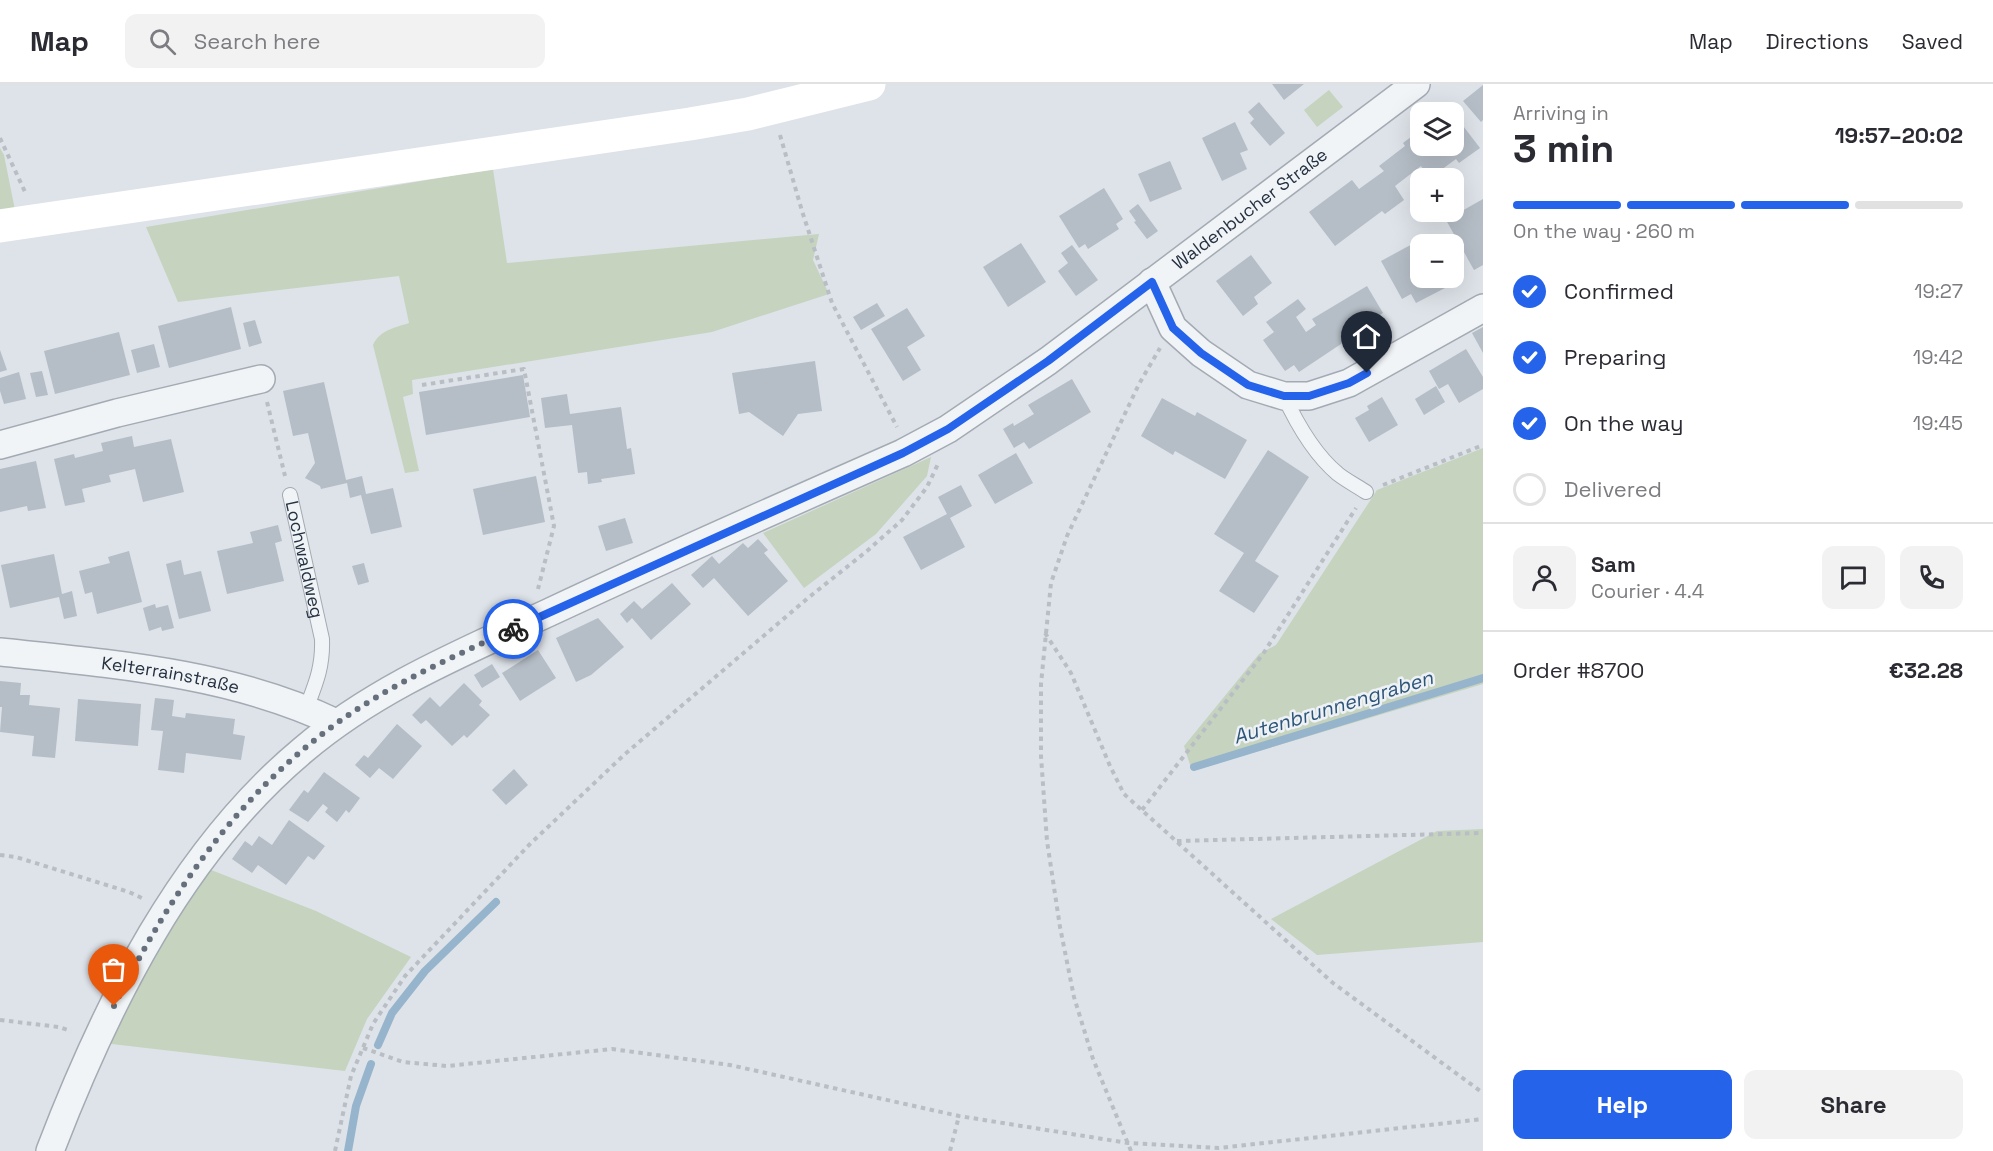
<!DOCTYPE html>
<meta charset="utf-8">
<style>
:root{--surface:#fff;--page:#f2f2f3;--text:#2b2b33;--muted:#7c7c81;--line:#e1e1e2;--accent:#2563eb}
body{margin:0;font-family:"Space Grotesk",sans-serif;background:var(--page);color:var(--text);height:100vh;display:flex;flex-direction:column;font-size:22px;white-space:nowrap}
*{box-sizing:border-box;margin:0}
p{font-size:20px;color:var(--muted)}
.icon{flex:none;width:33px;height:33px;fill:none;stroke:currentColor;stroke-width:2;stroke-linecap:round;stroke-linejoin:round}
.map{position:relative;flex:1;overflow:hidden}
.details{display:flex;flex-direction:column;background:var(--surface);width:510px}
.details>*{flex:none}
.fabs{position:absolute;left:1410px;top:18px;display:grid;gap:12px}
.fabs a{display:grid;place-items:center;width:54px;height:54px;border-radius:12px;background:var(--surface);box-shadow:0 6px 24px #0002;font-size:30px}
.pin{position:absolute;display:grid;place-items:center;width:51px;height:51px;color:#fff;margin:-62px -26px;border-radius:50% 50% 50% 0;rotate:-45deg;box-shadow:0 0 6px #0007}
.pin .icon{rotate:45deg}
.courier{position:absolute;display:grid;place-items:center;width:60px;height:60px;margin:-30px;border:4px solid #2563eb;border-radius:50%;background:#fff;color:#222;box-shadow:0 2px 8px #0007}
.summary em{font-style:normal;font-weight:700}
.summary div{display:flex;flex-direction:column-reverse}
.summary{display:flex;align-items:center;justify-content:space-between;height:102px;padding:0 30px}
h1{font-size:39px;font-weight:700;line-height:45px}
.bar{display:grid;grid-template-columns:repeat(4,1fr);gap:9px 6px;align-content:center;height:72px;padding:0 30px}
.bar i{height:8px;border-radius:4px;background:var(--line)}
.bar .active{background:var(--accent)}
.bar p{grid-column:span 4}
.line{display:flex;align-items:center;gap:15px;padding:0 30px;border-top:2px solid var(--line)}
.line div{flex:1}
.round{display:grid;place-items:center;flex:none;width:63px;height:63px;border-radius:12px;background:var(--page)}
ol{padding:0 30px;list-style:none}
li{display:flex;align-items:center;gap:18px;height:66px}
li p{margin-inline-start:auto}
li .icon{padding:6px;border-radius:50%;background:var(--accent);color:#fff;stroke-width:4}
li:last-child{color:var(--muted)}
li i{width:33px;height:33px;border:3px solid var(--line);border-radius:50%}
.cta{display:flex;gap:12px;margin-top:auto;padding:12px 30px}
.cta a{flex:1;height:69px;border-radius:12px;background:var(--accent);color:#fff;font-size:24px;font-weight:700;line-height:69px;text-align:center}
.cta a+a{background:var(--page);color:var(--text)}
header{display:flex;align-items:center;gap:36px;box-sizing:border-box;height:84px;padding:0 30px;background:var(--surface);border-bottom:2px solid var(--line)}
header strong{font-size:28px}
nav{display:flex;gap:33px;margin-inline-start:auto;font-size:21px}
.search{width:420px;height:54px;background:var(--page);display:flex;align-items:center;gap:15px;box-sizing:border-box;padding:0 21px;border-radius:12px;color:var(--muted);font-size:22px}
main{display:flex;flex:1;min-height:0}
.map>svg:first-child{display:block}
</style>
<header>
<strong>Map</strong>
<div class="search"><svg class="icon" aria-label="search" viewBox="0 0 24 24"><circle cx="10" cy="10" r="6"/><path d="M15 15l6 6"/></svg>Search here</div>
<nav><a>Map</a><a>Directions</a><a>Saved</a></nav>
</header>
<main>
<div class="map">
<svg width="1483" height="1067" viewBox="0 0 1483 1067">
<rect width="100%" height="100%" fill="#dee3e9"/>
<g fill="#c6d3bf">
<path d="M1329,6L1343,23L1317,43L1304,26Z"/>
<path d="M0,64L4,71L15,126L0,127Z"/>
<path d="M493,85L507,179L819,150L813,176L829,210L712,248L412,296L413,310L403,313L419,387L405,389L373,261C380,246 394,244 409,239L399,192L178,218L146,143Z"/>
<path d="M1483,364V600L1192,687L1184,662L1259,570L1276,561L1377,406Z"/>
<path d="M931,373L927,392L876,450L804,504L763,449Z"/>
<path d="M1483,745V858L1317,871L1271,835L1437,747Z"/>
<path d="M206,784L316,827L411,873L367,935L345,987L103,959Z"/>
</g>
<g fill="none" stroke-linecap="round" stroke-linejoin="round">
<g stroke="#96b5cc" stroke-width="8">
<path d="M1194,683L1483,594"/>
<path d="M378,961L392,929L425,887L496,818"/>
<path d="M348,1067L356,1022L371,980"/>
</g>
</g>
<g fill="#b5bdc6">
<path d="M1272,0H1304L1284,16Z"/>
<path d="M1483,1V36L1481,38L1463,17Z"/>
<path d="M1259,18L1285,49L1270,62L1250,39L1254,35L1248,28Z"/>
<path d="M1454,30L1480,64L1459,79L1456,75L1430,94L1421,82L1395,102L1404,116L1385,130L1382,127L1335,162L1309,128L1352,96L1359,105L1384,87L1379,82L1405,62L1403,59L1420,46V62H1454Z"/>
<path d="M1235,38L1248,66L1240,69L1247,85L1222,97L1202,54Z"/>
<path d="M1170,77L1182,105L1150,118L1138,90Z"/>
<path d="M1104,104L1123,135L1116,140L1119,145L1088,165L1085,160L1079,164L1059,132Z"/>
<path d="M1483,115V181L1474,186L1446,136Z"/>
<path d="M1138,120L1158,147L1147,155L1134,138L1136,137L1129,127Z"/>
<path d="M1429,151L1434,160H1420V194H1440L1445,204L1416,219L1411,210L1402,215L1381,177Z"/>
<path d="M1021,159L1046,198L1008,223L983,183Z"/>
<path d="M1072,161L1098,196L1076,212L1058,187L1068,179L1061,169Z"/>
<path d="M1251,171L1272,199L1254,213L1258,220L1243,232L1216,197Z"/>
<path d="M1367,202L1383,229L1366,239L1368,242L1299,288L1294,281L1285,287L1263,256L1274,248L1266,238L1298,215L1306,225L1296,233L1306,248L1316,241L1312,235Z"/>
<path d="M877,219L885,232L861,246L853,233Z"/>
<path d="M231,223L241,265L169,284L158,242Z"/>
<path d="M907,224L925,252L907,263L921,286L903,297L871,245Z"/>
<path d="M255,236L262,259L249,263L243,239Z"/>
<path d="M1483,243V269L1472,249Z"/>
<path d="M119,248L130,291L55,310L44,267Z"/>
<path d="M154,260L160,283L137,289L131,266Z"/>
<path d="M1466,265L1483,293V305L1459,319L1448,300L1439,305L1429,287Z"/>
<path d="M0,266L7,286L0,288Z"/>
<path d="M815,277L822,327L798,330L783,352L749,328L739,330L732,289Z"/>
<path d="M42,287L48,311L36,313L30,289Z"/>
<path d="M19,288L26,315L4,320L0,307V294Z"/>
<path d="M523,291L530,333L426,351L419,308Z"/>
<path d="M1072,295L1091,328L1029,365L1024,358L1014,364L1003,345L1013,339L1014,342L1034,330L1028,321Z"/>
<path d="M324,298L346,396L362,392L366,410L393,404L402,443L371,450L361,411L350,414L347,399L321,405L320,402L305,394L315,379L308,349L293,352L283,307Z"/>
<path d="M1436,302L1445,318L1424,331L1415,315Z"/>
<path d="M567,310L570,330L621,323L627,365L631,364L635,390L601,395L602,398L588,400L587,388L578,389L572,341L545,344L541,314Z"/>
<path d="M1382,313L1398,341L1369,358L1355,334L1369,326L1367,322Z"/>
<path d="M1162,314L1195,332L1197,328L1247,356L1225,395L1175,367L1173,371L1141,352Z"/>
<path d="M132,352L134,363L171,355L184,408L143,418L135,385L109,391L111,398L82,405L85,418L65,422L54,375L74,370L75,374L103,367L101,359Z"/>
<path d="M1268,366L1309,393L1255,477L1279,492L1254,529L1219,507L1244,469L1214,450Z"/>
<path d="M1016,369L1033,399L995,420L978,391Z"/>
<path d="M36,377L46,424L28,427L27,422L0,428V385Z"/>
<path d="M536,392L545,438L483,451L473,405Z"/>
<path d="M961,401L972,422L950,434L965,463L921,486L903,453L947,430L938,413Z"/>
<path d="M625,434L633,459L606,467L598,442Z"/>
<path d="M278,441L282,457L275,459L284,497L227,510L217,467L253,459L250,448Z"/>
<path d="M758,455L768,466L764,469L788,497L748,532L714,494L703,504L691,491L712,472L719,480L743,459L748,464Z"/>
<path d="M129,467L142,518L97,530L92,508L85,510L79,487L110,479L108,473Z"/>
<path d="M54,470L62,510L72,507L77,532L64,535L59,513L10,524L1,481Z"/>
<path d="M181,476L184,491L201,487L211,527L179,535L166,480Z"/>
<path d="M364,479L369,498L358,501L352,482Z"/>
<path d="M672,499L691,520L651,556L632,534L627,539L620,530L634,517L642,525Z"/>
<path d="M155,520L156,524L168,521L174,544L162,547L161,543L149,547L143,524Z"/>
<path d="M598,534L624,563L591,591L576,598L556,554Z"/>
<path d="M538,566L556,594L520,617L502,589Z"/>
<path d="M492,580L500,593L482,604L474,591Z"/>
<path d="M0,597L21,599L20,611H30L29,621L60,624L55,674L32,672L34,652L0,648L2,623H0Z"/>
<path d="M464,599L482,617L479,621L490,631L467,654L464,651L452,662L426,636L421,640L412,631L430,613L440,623Z"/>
<path d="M155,614L174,616L172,632L185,634L186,629L235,635L233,650L245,652L241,676L186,669L184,689L158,686L163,647L151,646Z"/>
<path d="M78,615L141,620L138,662L75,657Z"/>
<path d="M397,640L422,662L393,695L379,684L370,694L355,681L364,671L368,674Z"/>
<path d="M514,685L528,701L506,721L492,706Z"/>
<path d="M324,688L360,714L349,729L346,726L337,738L325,728L328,724L323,720L308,738L289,726L304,706L308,709Z"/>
<path d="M289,736L325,762L314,776L308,772L286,801L258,781L252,789L232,775L245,757L252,762L259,752L272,761Z"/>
</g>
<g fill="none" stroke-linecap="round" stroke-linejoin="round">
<g stroke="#a3aab3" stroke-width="16">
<g id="service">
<path d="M1284,312C1297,340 1314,370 1338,390C1347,397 1357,402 1366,408"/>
<path id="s1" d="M290,411L322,555C323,583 316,599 306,625"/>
</g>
</g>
<g stroke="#a3aab3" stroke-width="30">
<g id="minor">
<path d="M1152,198L1173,244L1201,269L1248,301L1284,312H1309L1349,299L1483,224"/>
<path d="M0,361L117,329L261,295"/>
<path id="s2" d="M0,568C114,580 232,589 336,639"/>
<path id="s3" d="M50,1067C106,921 181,768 303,666C376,604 464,568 550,528C667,473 785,421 903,369L948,345L1048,277L1416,0"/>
</g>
</g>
<g stroke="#b8bec4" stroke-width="4" stroke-dasharray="4.5 4.5" stroke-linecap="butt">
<path d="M780,51L802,127L832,219L897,343"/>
<path d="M0,54L26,110"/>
<path d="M422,301L524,285L554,442L538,505"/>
<path d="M267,318L285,392"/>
<path d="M1383,401L1483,361"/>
<path d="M1045,549L1071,589L1110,682L1124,710L1333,899L1483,1009"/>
<path d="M1142,726L1263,570L1356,424"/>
<path d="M1177,757L1483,749"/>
<path d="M0,771L16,773L129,808L144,815"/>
<path d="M0,936L59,943L71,947"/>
<path d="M363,964L403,978L447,982L612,965L730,981L959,1032L1128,1059L1219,1064L1483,1035"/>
<path d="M335,1067L351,992L373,940L405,892L530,760L625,670L808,514L867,467L902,436L927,403L938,380"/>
<path d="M950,1067L959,1032"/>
<path d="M1131,1067L1093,975L1074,913L1060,843L1047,757L1041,672V600L1051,499L1067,452L1139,300L1160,264"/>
</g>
<use href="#service" stroke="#f1f4f7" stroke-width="14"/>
<use href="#minor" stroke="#f1f4f7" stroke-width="27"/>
<path stroke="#fff" stroke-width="33" d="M0,142L690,40L748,30L869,0"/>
</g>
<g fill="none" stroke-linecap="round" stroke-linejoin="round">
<path stroke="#66707c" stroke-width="6" stroke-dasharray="0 10.8" d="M114,922C169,812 236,712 337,639C391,600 453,573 513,545"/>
<path stroke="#2563eb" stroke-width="8" d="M513,545L903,369L948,345L1048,277L1152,198L1173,244L1201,269L1248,301L1284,312H1309L1349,299L1367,289"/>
</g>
<g text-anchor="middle" stroke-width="5" stroke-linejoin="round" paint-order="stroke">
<g font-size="18" fill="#263241" stroke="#eef2f6">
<text dy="6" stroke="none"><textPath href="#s3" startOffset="1575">Waldenbucher Straße</textPath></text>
<text dy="6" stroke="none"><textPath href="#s1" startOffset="66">Lochwaldweg</textPath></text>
<text dy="6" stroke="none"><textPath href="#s2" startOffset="172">Kelterrainstraße</textPath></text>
</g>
<g font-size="20" font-style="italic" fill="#2d5578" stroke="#eef2f6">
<text transform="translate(1333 623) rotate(-17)" y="7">Autenbrunnengraben</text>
</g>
</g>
</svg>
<div class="fabs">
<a><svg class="icon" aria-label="layers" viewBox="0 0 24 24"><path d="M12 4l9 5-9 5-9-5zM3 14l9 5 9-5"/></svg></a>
<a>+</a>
<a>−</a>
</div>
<div class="pin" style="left:114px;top:922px;background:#ea580c"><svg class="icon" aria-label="bag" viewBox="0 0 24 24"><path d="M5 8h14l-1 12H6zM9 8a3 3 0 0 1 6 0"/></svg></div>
<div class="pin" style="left:1367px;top:289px;background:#1f2937"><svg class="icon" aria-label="home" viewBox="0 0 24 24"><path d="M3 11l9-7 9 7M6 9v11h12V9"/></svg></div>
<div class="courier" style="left:513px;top:545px"><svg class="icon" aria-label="bike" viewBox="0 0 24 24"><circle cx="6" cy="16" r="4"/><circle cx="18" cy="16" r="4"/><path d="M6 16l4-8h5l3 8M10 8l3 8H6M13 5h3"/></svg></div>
</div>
<section class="details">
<div class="summary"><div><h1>3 min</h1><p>Arriving in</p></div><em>19:57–20:02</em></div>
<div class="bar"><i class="active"></i><i class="active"></i><i class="active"></i><i></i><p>On the way · 260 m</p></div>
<ol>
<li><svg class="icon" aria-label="check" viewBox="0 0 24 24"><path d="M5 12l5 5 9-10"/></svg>Confirmed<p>19:27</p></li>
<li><svg class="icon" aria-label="check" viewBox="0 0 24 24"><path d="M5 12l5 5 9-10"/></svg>Preparing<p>19:42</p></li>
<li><svg class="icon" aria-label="check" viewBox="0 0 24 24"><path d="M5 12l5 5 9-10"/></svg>On the way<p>19:45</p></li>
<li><i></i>Delivered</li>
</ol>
<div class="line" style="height:108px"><a class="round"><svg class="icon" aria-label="person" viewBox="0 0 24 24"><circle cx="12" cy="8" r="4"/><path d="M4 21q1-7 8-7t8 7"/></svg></a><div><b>Sam</b><p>Courier · 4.4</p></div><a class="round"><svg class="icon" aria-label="chat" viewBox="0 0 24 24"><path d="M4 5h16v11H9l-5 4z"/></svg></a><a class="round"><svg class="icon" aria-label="phone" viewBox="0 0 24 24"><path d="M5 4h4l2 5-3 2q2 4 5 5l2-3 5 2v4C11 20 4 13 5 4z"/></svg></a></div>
<div class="line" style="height:78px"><div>Order #8700</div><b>€32.28</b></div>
<div class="cta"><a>Help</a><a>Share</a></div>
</section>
</main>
